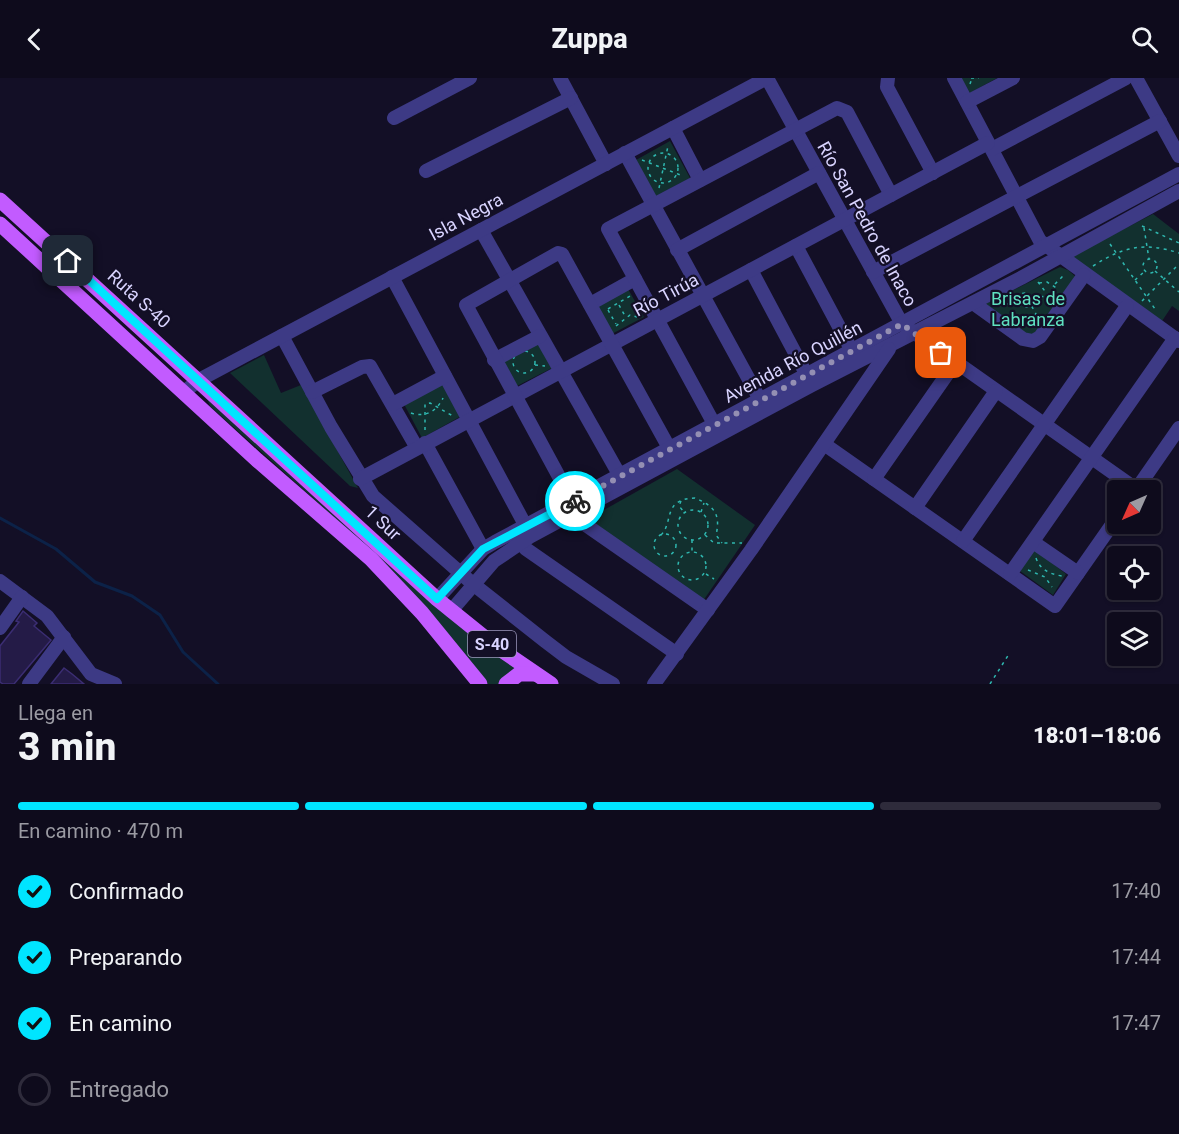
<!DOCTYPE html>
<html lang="es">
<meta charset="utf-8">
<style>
:root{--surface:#0e0b1c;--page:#1c1929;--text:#f1f3f6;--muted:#9b9ba3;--line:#2e2b3b;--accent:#00e5ff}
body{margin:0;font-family:Roboto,sans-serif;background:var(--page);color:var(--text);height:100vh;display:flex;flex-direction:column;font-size:22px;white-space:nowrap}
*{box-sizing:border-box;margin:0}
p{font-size:20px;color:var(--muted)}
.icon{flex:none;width:33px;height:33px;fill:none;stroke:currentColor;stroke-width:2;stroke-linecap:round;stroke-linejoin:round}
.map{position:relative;height:606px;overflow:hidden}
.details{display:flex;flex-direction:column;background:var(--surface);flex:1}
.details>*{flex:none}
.needle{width:39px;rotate:225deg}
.fabs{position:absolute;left:1107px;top:402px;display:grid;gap:12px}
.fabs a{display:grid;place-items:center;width:54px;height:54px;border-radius:6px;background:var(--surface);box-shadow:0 2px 4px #0004,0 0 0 2px var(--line);font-size:30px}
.pin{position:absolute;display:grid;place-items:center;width:51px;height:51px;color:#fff;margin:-26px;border-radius:12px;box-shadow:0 3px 9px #0006}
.courier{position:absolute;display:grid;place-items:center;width:60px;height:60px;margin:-30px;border:4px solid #00e5ff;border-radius:50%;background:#fff;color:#222;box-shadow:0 2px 8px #0007}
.head em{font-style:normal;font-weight:800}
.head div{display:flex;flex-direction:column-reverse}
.head{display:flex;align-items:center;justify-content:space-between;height:102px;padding:0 18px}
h1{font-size:39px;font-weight:800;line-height:45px}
.bar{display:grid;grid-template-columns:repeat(4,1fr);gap:9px 6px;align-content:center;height:72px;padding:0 18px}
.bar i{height:8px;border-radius:4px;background:var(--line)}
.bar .on{background:var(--accent)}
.bar p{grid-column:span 4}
ol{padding:0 18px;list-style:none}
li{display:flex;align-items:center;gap:18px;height:66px}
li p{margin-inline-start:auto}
li .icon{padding:6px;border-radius:50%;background:var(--accent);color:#111;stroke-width:4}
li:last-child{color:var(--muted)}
li i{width:33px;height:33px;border:3px solid var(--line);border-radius:50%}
header{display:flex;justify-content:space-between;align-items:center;height:78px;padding:0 18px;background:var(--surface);font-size:27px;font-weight:800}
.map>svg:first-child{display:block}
</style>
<header><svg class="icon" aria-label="back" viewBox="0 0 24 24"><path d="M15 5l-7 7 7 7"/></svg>Zuppa<svg class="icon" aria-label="search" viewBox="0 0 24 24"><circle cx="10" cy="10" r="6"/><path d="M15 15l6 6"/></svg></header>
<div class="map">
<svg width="1179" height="606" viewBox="0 0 1179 606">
<rect width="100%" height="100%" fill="#130f26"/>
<g fill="#12302f">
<path d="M960,0H997L968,16Z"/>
<path d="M670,63L690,100L656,118L636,82Z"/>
<path d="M1153,136L1179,156V233L1172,228L1162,243L1070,179Z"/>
<path d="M1060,189L1068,192L1077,200L1039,255L1031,259L983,227Z"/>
<path d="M628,211L644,239L608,258L593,230Z"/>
<path d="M539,265L554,289L513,310L499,284Z"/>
<path d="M264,277L281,315L301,307L358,410L350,408L230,295Z"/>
<path d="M445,304L463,337L422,360L404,326Z"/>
<path d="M206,318L518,589L500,606H488C411,500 307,416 210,328Z"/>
<path d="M677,391L755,447L703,523L586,442Z"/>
<path d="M1034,471L1066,496L1053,517L1020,493Z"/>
</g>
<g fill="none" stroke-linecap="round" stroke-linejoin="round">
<path stroke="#0c2248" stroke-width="3" d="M0,440L56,471L95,504L132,518L160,537L183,574L218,606"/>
</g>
<g fill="#241b47" stroke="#3b2d73" stroke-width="1.5">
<path d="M23,533L37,545L34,548L51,562L14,606H3L0,604V568L19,544L16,543Z"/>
<path d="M64,590L72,596L84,606H51Z"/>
</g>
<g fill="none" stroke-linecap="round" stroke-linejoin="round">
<g stroke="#2fb8b0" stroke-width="1.5" stroke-dasharray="3 4.5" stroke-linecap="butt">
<path d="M971,0H979"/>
<path d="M970,6L972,0"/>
<circle cx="663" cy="90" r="15"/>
<path d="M642,82L683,98"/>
<path d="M659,110L668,68"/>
<path d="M1142,148L1179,165"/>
<path d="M1144,150L1149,181"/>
<path d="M1110,166L1155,231"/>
<circle cx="1150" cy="188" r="7"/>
<path d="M1093,188C1124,168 1145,164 1179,175"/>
<path d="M1155,193L1179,214"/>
<path d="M1135,202L1145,193"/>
<path d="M1038,204L1051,221"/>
<path d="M1039,205L1047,204L1058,211"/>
<path d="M1055,206L1064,197"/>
<circle cx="1025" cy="222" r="7"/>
<path d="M1033,220L1046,218"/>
<path d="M1142,223L1179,186"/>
<path d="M619,227L625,238"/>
<path d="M998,228L1017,224"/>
<path d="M608,231L630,218"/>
<path d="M608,232L616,246"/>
<path d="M616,248L630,237L637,239"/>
<path d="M1030,250L1029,244L1036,236L1031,227"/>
<circle cx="524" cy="284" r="11"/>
<path d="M535,287L545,288"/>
<path d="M411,335C425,340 437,333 443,320"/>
<path d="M425,352V326L430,325L453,338"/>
<path d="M681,423L679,428L684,434"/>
<circle cx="693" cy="447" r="15"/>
<path d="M701,434L704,425"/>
<circle cx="665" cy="467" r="11"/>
<path d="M661,457C674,444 662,421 695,420C714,428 721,436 716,457L722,465"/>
<path d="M705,457L714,465H742"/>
<path d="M692,462V473"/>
<circle cx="692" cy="488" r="14"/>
<path d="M1036,480C1040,492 1050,496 1062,498"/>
<path d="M1028,492L1045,499L1052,509"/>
<path d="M706,496L714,501"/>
<path d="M990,606L1009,576"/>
</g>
<g stroke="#3d3a85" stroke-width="14">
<path d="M560,0L606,86"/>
<path d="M767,0L902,246L1136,411"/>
<path d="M888,0L887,9L933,95"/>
<path d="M954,0L1040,163L1179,263"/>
<path d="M1136,0L1179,78"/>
<path d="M967,24L1013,0"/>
<path d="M394,40L470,0"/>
<path d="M673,50L700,102"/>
<path d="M992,71L1126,0"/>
<path d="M625,75L764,329"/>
<path d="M426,93L571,20"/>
<path d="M481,152L624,405"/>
<path d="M796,168L852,273"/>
<path d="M677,172L819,95"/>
<path d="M751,192L811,305"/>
<path d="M873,194L1160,43"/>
<path d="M392,199L530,456"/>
<path d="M973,225L1023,261L1033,263L1040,259L1084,197"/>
<path d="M590,226L635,201"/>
<path d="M282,258L331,349L373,418L473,506L545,563L566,579L613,606"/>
<path d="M494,282L540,258"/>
<path d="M184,314L199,302L767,0"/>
<path d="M312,314L362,289L370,288L417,370"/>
<path d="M393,326L445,298"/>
<path d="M719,355L608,151L837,30L847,34L891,117"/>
<path d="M425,365L483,471"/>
<path d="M824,366L1055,528L1118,438"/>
<path d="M360,401L988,65"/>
<path d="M874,401L955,285"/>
<path d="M1136,412L1179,350"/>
<path d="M566,430L570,436L708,532"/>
<path d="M576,430L466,227L558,175L562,176L673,377"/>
<path d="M915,430L996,313"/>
<path d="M516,460L526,471L677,576"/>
<path d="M963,463L1127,228"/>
<path d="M1033,464L1078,495"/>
<path d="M1010,496L1175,260"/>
<path d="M0,503L47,538L91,596L115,606"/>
<path d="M437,521L483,471L495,464L1179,96"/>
<path d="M451,533L494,483L531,458L812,307L1021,200L1179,113"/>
<path d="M0,550L22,519"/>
<path d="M29,606L64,559"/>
<path d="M654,606L751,472L889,271"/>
</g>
<g stroke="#c25bff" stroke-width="15">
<path d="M0,122L437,521L494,567L551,606"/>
<path d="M0,146L257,382L371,481L422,535L480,606"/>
<path d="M506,606L519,596H535"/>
</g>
</g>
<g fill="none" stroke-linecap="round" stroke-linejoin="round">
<path stroke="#948fb3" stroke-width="6" stroke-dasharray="0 10.8" d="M575,423L902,246L941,275"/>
<path stroke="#00e5ff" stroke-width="8" d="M68,183L437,521L483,471L575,423"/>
</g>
<g text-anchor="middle" stroke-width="4.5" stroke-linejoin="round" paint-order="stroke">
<rect fill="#130f26" stroke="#9e99be" stroke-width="1.5" x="468" y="553" width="48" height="26" rx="4.5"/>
<g font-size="16" font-weight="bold" fill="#d9d4ff">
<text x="492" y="572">S-40</text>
</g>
<g font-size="18" fill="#d9d4ff" stroke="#130f26">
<text transform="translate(466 139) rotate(-28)" y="6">Isla Negra</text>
<text transform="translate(867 146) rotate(61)" y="6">Río San Pedro de Inaco</text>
<text transform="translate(666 217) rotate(-28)" y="6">Río Tirúa</text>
<text transform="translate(139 221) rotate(42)" y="6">Ruta S-40</text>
<text transform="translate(793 284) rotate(-28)" y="6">Avenida Río Quillén</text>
<text transform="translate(383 445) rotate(43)" y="6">1 Sur</text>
</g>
<g font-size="18" fill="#5fe0c0" stroke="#130f26">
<text x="1028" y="227">Brisas de<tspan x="1028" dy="21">Labranza</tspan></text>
</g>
</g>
</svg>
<div class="fabs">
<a><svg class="needle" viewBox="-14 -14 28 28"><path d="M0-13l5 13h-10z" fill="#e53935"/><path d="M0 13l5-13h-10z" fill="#9b9ba3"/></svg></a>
<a><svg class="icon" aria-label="locate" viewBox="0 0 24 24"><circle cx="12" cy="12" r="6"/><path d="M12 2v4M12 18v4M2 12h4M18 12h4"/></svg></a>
<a><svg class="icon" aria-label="layers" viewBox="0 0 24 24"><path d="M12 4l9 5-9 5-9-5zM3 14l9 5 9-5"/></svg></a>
</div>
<div class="pin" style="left:941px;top:275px;background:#ea580c"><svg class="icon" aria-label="bag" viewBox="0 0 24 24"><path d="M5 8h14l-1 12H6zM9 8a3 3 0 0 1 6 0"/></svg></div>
<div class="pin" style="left:68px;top:183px;background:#1f2937"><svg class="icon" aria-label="home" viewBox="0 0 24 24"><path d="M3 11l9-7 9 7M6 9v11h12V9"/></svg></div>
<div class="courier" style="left:575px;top:423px"><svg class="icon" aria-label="bike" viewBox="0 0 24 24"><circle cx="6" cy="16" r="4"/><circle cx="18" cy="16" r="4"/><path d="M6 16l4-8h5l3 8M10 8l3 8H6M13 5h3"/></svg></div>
</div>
<section class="details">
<div class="head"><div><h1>3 min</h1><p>Llega en</p></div><em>18:01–18:06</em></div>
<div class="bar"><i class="on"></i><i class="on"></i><i class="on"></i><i></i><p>En camino · 470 m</p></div>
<ol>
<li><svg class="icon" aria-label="check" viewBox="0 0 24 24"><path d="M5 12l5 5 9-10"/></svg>Confirmado<p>17:40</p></li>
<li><svg class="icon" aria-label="check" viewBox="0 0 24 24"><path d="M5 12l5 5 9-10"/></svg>Preparando<p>17:44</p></li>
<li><svg class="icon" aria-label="check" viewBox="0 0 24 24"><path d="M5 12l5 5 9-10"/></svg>En camino<p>17:47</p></li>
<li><i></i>Entregado</li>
</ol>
</section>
